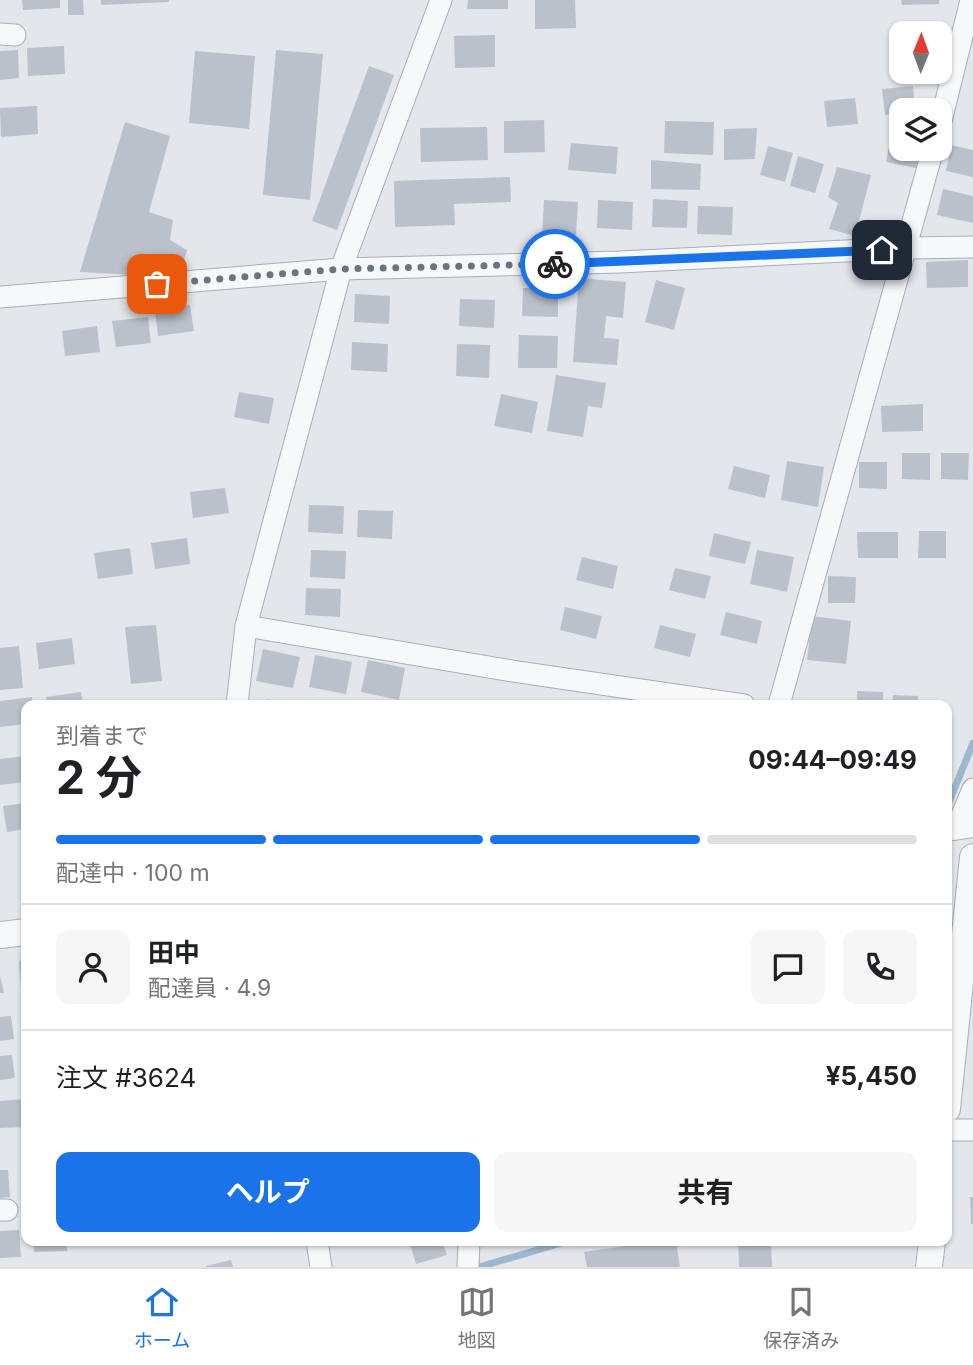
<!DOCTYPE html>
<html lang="ja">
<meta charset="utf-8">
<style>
:root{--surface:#fff;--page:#f6f6f6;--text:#202124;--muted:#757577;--line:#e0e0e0;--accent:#1a73e8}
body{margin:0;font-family:Inter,"Noto Sans JP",sans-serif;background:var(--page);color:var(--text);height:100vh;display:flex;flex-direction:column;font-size:26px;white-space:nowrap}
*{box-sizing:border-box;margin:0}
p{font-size:23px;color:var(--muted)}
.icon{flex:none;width:38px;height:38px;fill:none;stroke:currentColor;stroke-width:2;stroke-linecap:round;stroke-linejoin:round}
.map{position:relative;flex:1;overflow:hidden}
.panel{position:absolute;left:21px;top:700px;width:931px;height:546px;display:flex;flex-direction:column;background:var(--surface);border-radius:14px;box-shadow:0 2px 5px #0004}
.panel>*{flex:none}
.needle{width:46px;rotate:1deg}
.fabs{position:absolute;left:889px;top:21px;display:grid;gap:14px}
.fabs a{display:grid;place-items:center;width:63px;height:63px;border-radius:14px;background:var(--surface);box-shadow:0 2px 5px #0004;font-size:35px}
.pin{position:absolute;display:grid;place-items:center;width:60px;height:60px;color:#fff;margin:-30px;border-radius:14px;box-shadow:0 4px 10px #0006}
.courier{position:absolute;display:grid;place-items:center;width:70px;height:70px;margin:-35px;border:5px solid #1a73e8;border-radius:50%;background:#fff;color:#222;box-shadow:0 2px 9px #0007}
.summary em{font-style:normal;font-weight:700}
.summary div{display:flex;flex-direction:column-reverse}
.summary{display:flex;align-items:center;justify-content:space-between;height:119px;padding:0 35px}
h1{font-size:46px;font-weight:700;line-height:52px}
.bar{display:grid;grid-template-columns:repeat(4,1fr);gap:10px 7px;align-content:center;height:84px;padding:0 35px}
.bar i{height:9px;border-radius:5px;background:var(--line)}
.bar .on{background:var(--accent)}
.bar p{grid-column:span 4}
.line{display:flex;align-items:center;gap:18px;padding:0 35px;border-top:2px solid var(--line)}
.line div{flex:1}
.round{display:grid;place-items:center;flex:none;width:74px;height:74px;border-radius:14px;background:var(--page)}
.action{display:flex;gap:14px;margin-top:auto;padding:14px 35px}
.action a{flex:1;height:80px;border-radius:14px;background:var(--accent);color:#fff;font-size:28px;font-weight:700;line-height:80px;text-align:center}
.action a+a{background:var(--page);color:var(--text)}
.dock{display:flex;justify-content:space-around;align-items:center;height:98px;border-top:2px solid var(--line);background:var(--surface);font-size:19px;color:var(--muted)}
.dock a{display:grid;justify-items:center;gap:4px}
.dock .on{color:var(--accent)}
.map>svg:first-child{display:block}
</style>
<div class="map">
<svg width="973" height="1267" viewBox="0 0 973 1267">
<rect width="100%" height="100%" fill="#e3e7ec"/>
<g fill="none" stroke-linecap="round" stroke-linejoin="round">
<g stroke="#9cb7cf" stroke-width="7">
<path d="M947,807L973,743"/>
<path d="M479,1267L568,1241"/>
</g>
</g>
<g fill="#bac1cb">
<path d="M22,0H60V8L23,10Z"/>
<path d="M68,0H83L84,15H68Z"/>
<path d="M101,0H169V2L101,5Z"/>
<path d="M468,0H508V9H467Z"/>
<path d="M535,0H575L576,28L535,29Z"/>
<path d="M901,0H939V4L902,5Z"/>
<path d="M495,35V67L455,68L454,36Z"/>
<path d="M901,40V66L894,67L891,41Z"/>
<path d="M64,46L65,74L28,76L27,48Z"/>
<path d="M18,50L19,78L0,80V51Z"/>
<path d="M276,50L323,54L310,200L263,195Z"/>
<path d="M195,51L255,56L249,129L189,123Z"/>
<path d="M369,66L394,75L337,230L312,221Z"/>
<path d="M913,86L915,110H901V113L885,115L882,89Z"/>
<path d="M855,98L858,124L827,127L824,101Z"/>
<path d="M37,106L38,134L1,137L0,108Z"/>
<path d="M544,120L545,152L504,153V121Z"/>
<path d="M665,121L714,122L713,155L664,153Z"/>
<path d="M125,122L170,136L149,212L173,220L170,240L187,250L181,269L161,266L154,276L80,272Z"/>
<path d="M487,127L488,160L421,162L420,128Z"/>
<path d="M757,128L755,159L724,160V129Z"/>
<path d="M891,136L901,138V149H920L916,168L886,162Z"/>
<path d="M571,143L618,147L616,174L568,170Z"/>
<path d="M951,145L973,150V177L946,171Z"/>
<path d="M768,146L793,153L785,182L760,175Z"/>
<path d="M798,156L824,164L815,193L790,186Z"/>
<path d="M651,160L701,164L700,190L651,189Z"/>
<path d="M837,167L871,175L855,236L829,229L838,203L828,197Z"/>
<path d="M510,177L511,202L454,204L455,225L395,227L394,181Z"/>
<path d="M943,189L973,196V223L937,215Z"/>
<path d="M653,199L688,201L687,228L652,227Z"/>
<path d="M544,200L578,202L576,235L542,234Z"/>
<path d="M598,200L633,202L632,230L597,228Z"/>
<path d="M698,206L733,207L732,235L697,234Z"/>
<path d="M968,260V287L927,288L926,262Z"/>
<path d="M579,278L626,282L623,318L606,316L604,338L619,339L617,365L573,362Z"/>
<path d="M656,280L685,288L674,330L645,322Z"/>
<path d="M523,288L558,289V317L522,316Z"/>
<path d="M355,294L390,296L389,324L354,322Z"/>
<path d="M460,299L495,300L494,328L459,326Z"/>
<path d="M190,305L194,331L158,336L155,310Z"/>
<path d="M148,317L151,343L116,347L112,321Z"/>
<path d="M97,326L100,352L65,356L62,331Z"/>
<path d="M519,335L558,336L557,368H518Z"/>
<path d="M352,342L388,344L387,372L351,370Z"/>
<path d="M457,344L490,345L489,378L456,376Z"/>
<path d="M556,375L606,383L602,408L588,406L583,437L547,431Z"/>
<path d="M239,392L274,398L269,424L234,417Z"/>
<path d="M501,394L538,402L532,433L494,426Z"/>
<path d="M923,404V431L882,432L881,406Z"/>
<path d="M902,453H930V480L902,479Z"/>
<path d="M941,453H969L968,480L941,479Z"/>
<path d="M787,461L824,467L818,507L781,500Z"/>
<path d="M859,462H887V489L859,488Z"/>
<path d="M734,466L770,475L765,498L728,489Z"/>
<path d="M225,488L229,513L193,518L190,492Z"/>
<path d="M309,505L344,506L343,534L308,532Z"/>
<path d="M358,510L393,511L392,539L357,537Z"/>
<path d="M919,531H946V558H918Z"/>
<path d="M857,532H898V558H858Z"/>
<path d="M714,533L751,542L745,564L709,556Z"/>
<path d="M187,538L190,564L155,569L151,543Z"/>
<path d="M130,548L133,574L98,579L94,553Z"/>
<path d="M311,550L346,551L345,579L310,577Z"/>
<path d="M757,550L794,557L787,592L750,584Z"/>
<path d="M582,557L618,566L613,589L576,580Z"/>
<path d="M675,568L711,576L705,599L669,590Z"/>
<path d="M828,576L856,577L855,603H828Z"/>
<path d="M306,588L341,589L340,617L305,615Z"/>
<path d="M565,607L602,616L596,639L560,630Z"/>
<path d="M726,612L762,621L757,644L720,635Z"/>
<path d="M812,616L851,621L846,664L807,660Z"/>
<path d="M156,625L162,681L131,684L125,627Z"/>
<path d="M660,625L696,634L690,657L654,648Z"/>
<path d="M72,638L75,664L39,669L36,643Z"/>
<path d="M19,646L23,688L0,690V648Z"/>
<path d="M263,649L300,657L293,688L256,681Z"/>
<path d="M315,655L352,662L346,694L309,687Z"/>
<path d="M368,660L405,668L399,700L361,692Z"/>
<path d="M857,691L883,692V705H857Z"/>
<path d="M81,692L83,705H47L46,697Z"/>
<path d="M893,695L918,696V705H892Z"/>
<path d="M32,697L33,705H26V724L0,727V701Z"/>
<path d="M267,699L293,704V705H266Z"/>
<path d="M26,756V782L0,785V759Z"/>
<path d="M26,803V829L7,832L3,806Z"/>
<path d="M26,960V988H21L19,961Z"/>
<path d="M0,976L4,993H0Z"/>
<path d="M11,1016L14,1039L0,1041V1017Z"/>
<path d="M12,1055L15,1078L0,1080V1056Z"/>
<path d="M25,1099L26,1127L0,1128V1101Z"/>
<path d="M0,1170H8L10,1197L0,1198Z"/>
<path d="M970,1197H973V1224H971Z"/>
<path d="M19,1230L21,1257L0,1258V1231Z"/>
<path d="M33,1241H67V1251L34,1252Z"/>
<path d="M409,1241H442L447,1255L416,1264Z"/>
<path d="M659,1241H676L680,1267H587L584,1252Z"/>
<path d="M738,1241H771L772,1267H739Z"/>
<path d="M231,1260L233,1267H206V1266Z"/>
</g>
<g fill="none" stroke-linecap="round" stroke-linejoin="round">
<g stroke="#a7aeb7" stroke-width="23">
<g id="minor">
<path d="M0,34L15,35"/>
<path d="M940,125L971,0"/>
<path d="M0,297L341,269L620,262L908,248L973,247"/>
<path d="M246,626L512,671L744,705"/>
<path d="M237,705L246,626L341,269L441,0"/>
<path d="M779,705L933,149"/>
<path d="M957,827L973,789"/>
<path d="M947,1130H973"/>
<path d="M0,1210H7"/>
<path d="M317,1241L321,1267"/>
<path d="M468,1267L469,1241"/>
</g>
</g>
<g stroke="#a7aeb7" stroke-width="28">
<g id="tertiary">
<path d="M947,828L973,824"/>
<path d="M0,935L26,932"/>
<path d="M947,1109L973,857"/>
<path d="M929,1267L932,1241"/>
</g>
</g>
<use href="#minor" stroke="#f7f8fa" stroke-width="21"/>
<use href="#tertiary" stroke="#f7f8fa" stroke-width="26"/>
</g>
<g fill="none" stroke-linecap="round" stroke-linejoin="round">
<path stroke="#6a7380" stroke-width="7" stroke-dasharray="0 12.6" d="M157,284L341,269L555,264"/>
<path stroke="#1a73e8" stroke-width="9" d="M555,264L882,250"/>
</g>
</svg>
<div class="fabs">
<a><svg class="needle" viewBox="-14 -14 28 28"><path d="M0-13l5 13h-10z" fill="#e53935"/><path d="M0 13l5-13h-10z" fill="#757577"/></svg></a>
<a><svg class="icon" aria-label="layers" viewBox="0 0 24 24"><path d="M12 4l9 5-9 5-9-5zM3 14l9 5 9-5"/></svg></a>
</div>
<div class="pin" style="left:157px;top:284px;background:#ea580c"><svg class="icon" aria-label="bag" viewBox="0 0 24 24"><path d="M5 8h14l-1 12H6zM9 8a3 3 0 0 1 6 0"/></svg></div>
<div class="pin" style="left:882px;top:250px;background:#1f2937"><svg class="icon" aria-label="home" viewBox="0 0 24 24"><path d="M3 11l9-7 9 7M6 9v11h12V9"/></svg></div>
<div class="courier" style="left:555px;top:264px"><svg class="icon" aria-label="bike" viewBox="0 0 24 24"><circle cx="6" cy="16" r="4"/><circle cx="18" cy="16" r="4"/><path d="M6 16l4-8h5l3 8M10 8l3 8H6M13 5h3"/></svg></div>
<section class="panel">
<div class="summary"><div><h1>2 分</h1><p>到着まで</p></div><em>09:44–09:49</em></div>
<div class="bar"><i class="on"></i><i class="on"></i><i class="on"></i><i></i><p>配達中 · 100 m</p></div>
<div class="line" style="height:126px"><a class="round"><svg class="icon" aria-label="person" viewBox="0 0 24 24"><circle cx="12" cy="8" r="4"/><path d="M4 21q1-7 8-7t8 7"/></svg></a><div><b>田中</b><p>配達員 · 4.9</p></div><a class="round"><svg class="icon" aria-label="chat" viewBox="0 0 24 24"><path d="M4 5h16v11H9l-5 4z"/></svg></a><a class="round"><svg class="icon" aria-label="phone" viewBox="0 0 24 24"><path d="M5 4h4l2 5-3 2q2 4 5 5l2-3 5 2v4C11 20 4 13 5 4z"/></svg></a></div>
<div class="line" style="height:91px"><div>注文 #3624</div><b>¥5,450</b></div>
<div class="action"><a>ヘルプ</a><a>共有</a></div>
</section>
</div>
<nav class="dock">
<a class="on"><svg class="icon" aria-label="home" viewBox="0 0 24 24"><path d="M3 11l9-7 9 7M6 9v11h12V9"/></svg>ホーム</a>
<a><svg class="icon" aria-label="map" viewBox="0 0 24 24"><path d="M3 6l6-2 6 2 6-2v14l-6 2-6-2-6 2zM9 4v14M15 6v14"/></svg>地図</a>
<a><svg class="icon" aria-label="saved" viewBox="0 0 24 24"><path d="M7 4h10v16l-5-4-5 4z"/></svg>保存済み</a>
</nav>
